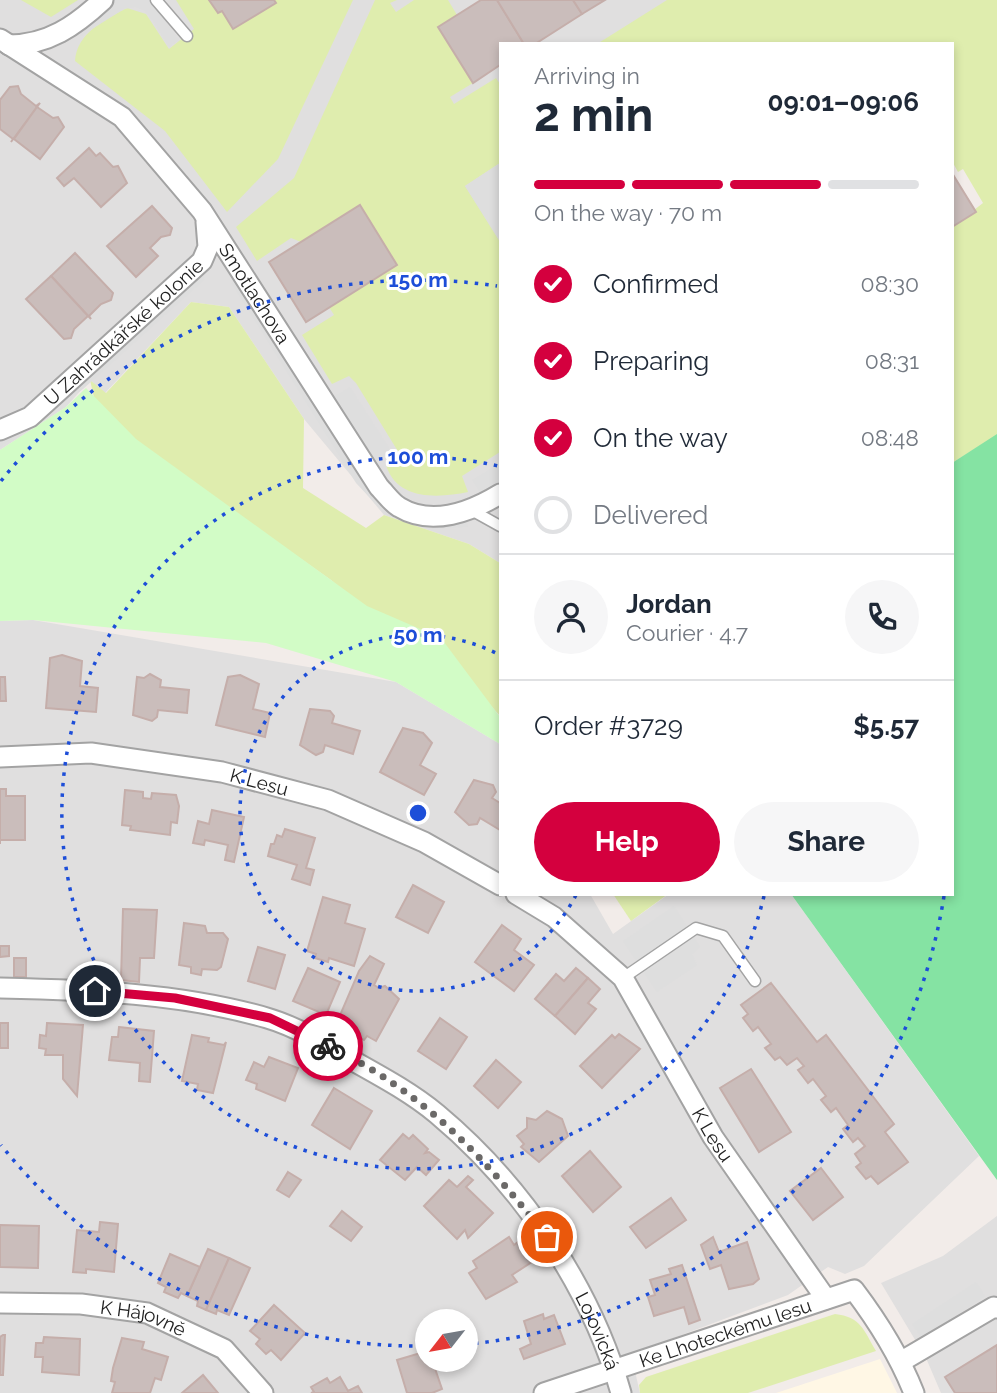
<!DOCTYPE html>
<meta charset="utf-8">
<style>
:root{--surface:#fff;--page:#f6f6f7;--text:#1f2937;--muted:#747a83;--line:#e0e1e3;--accent:#d4003e}
body{margin:0;font-family:Raleway,sans-serif;background:var(--page);color:var(--text);height:100vh;display:flex;flex-direction:column;font-size:26px;white-space:nowrap}
*{box-sizing:border-box;margin:0}
p{font-size:23px;color:var(--muted)}
.icon{flex:none;width:38px;height:38px;fill:none;stroke:currentColor;stroke-width:2;stroke-linecap:round;stroke-linejoin:round}
.map{position:relative;flex:1;overflow:hidden}
.panel{position:absolute;left:499px;top:42px;width:455px;height:854px;display:flex;flex-direction:column;background:var(--surface);border-radius:0px;box-shadow:0 4px 10px #0003}
.panel>*{flex:none}
.needle{width:46px;rotate:239deg}
.tools{position:absolute;left:415px;top:1309px;display:grid;gap:14px}
.tools a{display:grid;place-items:center;width:63px;height:63px;border-radius:50%;background:var(--surface);box-shadow:0 4px 10px #0003;font-size:35px}
.pin{position:absolute;display:grid;place-items:center;width:60px;height:60px;color:#fff;margin:-30px;border:4px solid #fff;border-radius:50%;box-shadow:0 2px 7px #0007}
.courier{position:absolute;display:grid;place-items:center;width:70px;height:70px;margin:-35px;border:5px solid #d4003e;border-radius:50%;background:#fff;color:#222;box-shadow:0 2px 9px #0007}
.head em{font-style:normal;font-weight:700}
.head div{display:flex;flex-direction:column-reverse}
.head{display:flex;align-items:center;justify-content:space-between;height:119px;padding:0 35px}
h1{font-size:46px;font-weight:700;line-height:52px}
.bar{display:grid;grid-template-columns:repeat(4,1fr);gap:10px 7px;align-content:center;height:84px;padding:0 35px}
.bar i{height:9px;border-radius:5px;background:var(--line)}
.bar .on{background:var(--accent)}
.bar p{grid-column:span 4}
.line{display:flex;align-items:center;gap:18px;padding:0 35px;border-top:2px solid var(--line)}
.line div{flex:1}
.round{display:grid;place-items:center;flex:none;width:74px;height:74px;border-radius:37px;background:var(--page)}
ol{padding:0 35px;list-style:none}
li{display:flex;align-items:center;gap:21px;height:77px}
li p{margin-inline-start:auto}
li .icon{padding:7px;border-radius:50%;background:var(--accent);color:#fff;stroke-width:4}
li:last-child{color:var(--muted)}
li i{width:38px;height:38px;border:4px solid var(--line);border-radius:50%}
.primary-button{display:flex;gap:14px;margin-top:auto;padding:14px 35px}
.primary-button a{flex:1;height:80px;border-radius:42px;background:var(--accent);color:#fff;font-size:28px;font-weight:700;line-height:80px;text-align:center}
.primary-button a+a{background:var(--page);color:var(--text)}
.map>svg:first-child{display:block}
</style>
<div class="map">
<svg width="997" height="1393" viewBox="0 0 997 1393">
<rect width="100%" height="100%" fill="#f2ece9"/>
<g fill="#e0dfdf" fill-rule="evenodd">
<path d="M0,0H768L717,44H500V563L469,544L384,515L304,419L229,307L191,302L105,393L90,380L66,407L0,450Z"/>
<path d="M33,620L396,682L500,744V894H590L613,934L669,894H791L979,1156L864,1266L845,1274L828,1267L788,1295L631,1354L640,1393H0V621ZM427,1321H466V1360H427Z"/>
<path d="M997,1216V1393H941L926,1358L881,1283L943,1256Z"/>
</g>
<path fill="#fff7e5" d="M880,1359L897,1393H776Z"/>
<g fill="#dfedae">
<path d="M21,0H78L51,17Z"/>
<path d="M176,0H209L218,13L222,11L233,29L275,3L274,0H353L278,159L227,212L165,131L75,61C77,33 104,20 127,8L146,14L169,49L194,29Z"/>
<path d="M375,0H397L390,3L396,12L414,0H448L457,15L438,27L473,83L450,97L454,104L496,78L500,84V163L465,186L500,241V452L462,476L468,492C439,498 397,501 386,465L399,453L356,383L349,376L332,384L302,335L334,315L329,307L397,265L361,206L301,242L291,238L257,261L236,227L294,178Z"/>
<path d="M667,0H997V435L952,463V227L983,203L963,169L958,172L952,161V44H597Z"/>
<path d="M191,302L229,307L304,419L303,488L366,528L384,515L469,544L500,563V716L459,670L352,598L331,580L105,421L95,402L90,380L106,393Z"/>
<path d="M613,894H668L631,921Z"/>
<path d="M835,1314C861,1317 863,1329 876,1351L748,1393H640L639,1385L646,1377Z"/>
</g>
<path fill="#d2fcc6" d="M86,388L136,439L367,606L441,638L500,717V744L396,682L266,643L33,620L0,621V450L66,407Z"/>
<path fill="#85e3a3" d="M997,434V1180L791,894H952V463Z"/>
<g fill="#dedede">
<path d="M114,0H151L179,40L169,47L153,21L145,11L135,7L124,9L81,36L75,27Z"/>
<path d="M500,163V242L465,186Z"/>
<path d="M200,273L205,279L83,389L0,447V440L16,430Z"/>
<path d="M238,279L381,498L467,519L468,527L432,529L386,515L356,483L231,283Z"/>
<path d="M350,387L391,451L373,463L331,398Z"/>
<path d="M500,463V484L482,496L472,480Z"/>
<path d="M674,906L700,947L692,954L697,965L657,992L623,941Z"/>
<path d="M976,1282L985,1296L922,1338L912,1324Z"/>
</g>
<g fill="#cabdbb" stroke="#c5aeaa" stroke-width="2">
<path d="M209,0H274L276,3L233,29L222,11L218,13Z"/>
<path d="M481,0H497L524,44H500V65L473,83L438,27Z"/>
<path d="M497,0H573L582,14L535,44H524Z"/>
<path d="M573,0H605L582,14Z"/>
<path d="M18,86L21,94L36,106L40,103L11,142L13,139L0,129V100L10,87Z"/>
<path d="M37,107L53,118L58,117L64,127L40,159L14,139Z"/>
<path d="M89,148L96,156L100,153L113,167L118,166L127,183L101,207L74,178L64,186L57,178Z"/>
<path d="M952,173L976,212L952,227Z"/>
<path d="M360,205L397,265L306,322L269,262Z"/>
<path d="M152,206L172,228L170,235L161,237L150,248L158,256L136,277L107,246Z"/>
<path d="M75,253L113,293L111,300L101,304L89,316L91,319L51,276Z"/>
<path d="M51,276L88,316L74,329L71,338L64,339L26,299Z"/>
<path d="M62,655L82,661L80,686L98,688L96,712L46,708L50,658Z"/>
<path d="M150,674L161,680L160,687L189,690L187,713L158,710L157,717L152,721L133,715L137,677L144,678Z"/>
<path d="M240,675L259,684L253,709L270,713L265,737L216,725L228,677Z"/>
<path d="M0,677H5L6,701H0Z"/>
<path d="M310,709L330,711L334,716L332,723L360,731L353,754L325,745L323,752L316,755L300,745Z"/>
<path d="M403,728L423,733L432,743L420,765L436,774L424,795L380,772Z"/>
<path d="M474,780L493,785L496,792L492,798L500,803V830L480,818L477,824L469,825L455,812Z"/>
<path d="M0,789H6V796H25V840H0V844Z"/>
<path d="M125,790L143,792V798L151,799L152,793L176,795L179,806L177,823L171,822L170,835L130,830L131,826L122,825Z"/>
<path d="M212,810L244,817L234,862L225,860L228,845L205,840L204,845L193,843L198,821L209,824Z"/>
<path d="M285,829L315,838L306,868L314,870L310,885L292,879L297,865L268,856L271,844H274L277,835L282,837Z"/>
<path d="M413,885L444,902L428,933L396,917Z"/>
<path d="M323,897L350,905L345,923L365,929L354,966L329,958L328,962L315,958L316,954L307,951Z"/>
<path d="M123,909L157,910L154,958H140L139,982L121,980Z"/>
<path d="M184,923L205,926L207,933H223L228,939L221,967L217,970L202,969L201,975L191,973V967L179,965Z"/>
<path d="M502,925L521,939L514,950L534,965L514,991L475,962Z"/>
<path d="M0,946H9V956L0,957Z"/>
<path d="M258,947L285,955L275,989L248,981Z"/>
<path d="M370,956L384,964L374,985L379,988L385,986L399,999L376,1041L367,1036L364,1040L356,1035L359,1031L338,1020L359,971Z"/>
<rect x="14" y="958" width="12" height="19"/>
<path d="M308,968L340,982L326,1015L293,1001Z"/>
<path d="M576,968L588,978L555,1016L535,999L556,974L564,981Z"/>
<path d="M588,978L600,989L588,1003L596,1009L575,1034L555,1016Z"/>
<path d="M771,983L817,1042L826,1035L894,1124L885,1132L908,1162L878,1184L871,1176L866,1179L856,1167L861,1163L855,1154L865,1146L858,1138L853,1142L843,1129L848,1125L836,1108L831,1112L821,1100L826,1096L813,1079L808,1083L798,1070L804,1066L797,1058L787,1065L780,1057L775,1060L765,1048L771,1044L758,1027L753,1031L743,1018L748,1014L741,1005Z"/>
<path d="M440,1018L467,1037L446,1069L418,1051Z"/>
<rect x="0" y="1023" width="8" height="25"/>
<path d="M47,1023L83,1025L77,1096L63,1079V1055H45L46,1049L39,1048L40,1035L46,1036Z"/>
<path d="M119,1027L154,1031L150,1082L139,1081L140,1063L109,1060L112,1037H118Z"/>
<path d="M619,1034L640,1049L602,1088L580,1066L612,1035L615,1038Z"/>
<path d="M192,1035L209,1038L208,1042L224,1045L226,1042L213,1093L197,1090L198,1084L182,1081Z"/>
<path d="M269,1057L298,1068L285,1101L256,1089L257,1084L246,1080L254,1062L264,1067Z"/>
<path d="M496,1060L521,1082L498,1108L474,1086Z"/>
<path d="M751,1069L791,1132L759,1152L720,1088Z"/>
<path d="M334,1088L372,1111L350,1149L312,1125Z"/>
<path d="M547,1111L562,1119L568,1136L539,1162L521,1147L524,1144L517,1136L527,1128V1118L536,1120Z"/>
<path d="M403,1134L409,1139L413,1135L428,1149L425,1153L429,1152L439,1160L426,1175L417,1167L405,1180L380,1160Z"/>
<path d="M590,1151L621,1187L593,1212L562,1176Z"/>
<path d="M821,1168L843,1197L813,1220L790,1191Z"/>
<path d="M288,1172L301,1180L289,1197L277,1190Z"/>
<path d="M468,1176L473,1180L466,1187L493,1213L468,1238L465,1230L457,1239L424,1206L449,1180L457,1187Z"/>
<path d="M671,1198L686,1220L646,1248L630,1227Z"/>
<path d="M342,1211L362,1227L351,1241L330,1226Z"/>
<path d="M100,1222L118,1224L114,1272L86,1269V1273L73,1272L77,1230L99,1232Z"/>
<path d="M0,1225L39,1226L38,1268L0,1267Z"/>
<path d="M527,1235L541,1256L512,1275L517,1282L486,1299L469,1273L477,1268L473,1261L509,1237L514,1245Z"/>
<path d="M713,1237L719,1252L747,1242L759,1279L753,1284L729,1289L721,1265L710,1269L701,1245Z"/>
<path d="M208,1249L229,1258L206,1310L197,1306L198,1301L187,1296Z"/>
<path d="M170,1254L200,1267L187,1296L181,1293L178,1298L164,1292L166,1287L158,1283Z"/>
<path d="M229,1258L250,1268L229,1315L217,1310L216,1314L206,1310Z"/>
<path d="M682,1265L700,1320L689,1324L684,1307L654,1316L648,1297L655,1295L650,1280L671,1274L669,1269Z"/>
<path d="M274,1305L305,1333L281,1360L271,1350L266,1354L256,1344L260,1339L250,1331Z"/>
<path d="M543,1314L544,1319L554,1315L565,1344L524,1359L520,1349L531,1344L524,1321Z"/>
<path d="M3,1335H5L3,1375H0V1337Z"/>
<path d="M44,1337L80,1339L79,1375L42,1372L43,1357H35L36,1343H43Z"/>
<path d="M122,1338L144,1342L142,1349L168,1357L161,1380L155,1378L150,1393H112L115,1382L111,1381L113,1368Z"/>
<path d="M997,1345V1393H955L945,1377Z"/>
<path d="M427,1351V1360H432L442,1389L432,1393H407L397,1360Z"/>
<path d="M203,1375L218,1393H182Z"/>
<path d="M340,1377L348,1391L358,1386L362,1393H311L314,1392L311,1387L327,1378L330,1383Z"/>
</g>
<g fill="none" stroke-linecap="round" stroke-linejoin="round">
<g stroke="#a3a3a3" stroke-width="13">
<g id="lane">
<path d="M156,0L187,36"/>
<path d="M473,511L500,526"/>
<path d="M623,978L696,928L723,936L755,981"/>
</g>
</g>
<g stroke="#a3a3a3" stroke-width="23">
<g id="street">
<path id="s1" d="M0,39L122,117L202,211L379,487C385,493 392,503 399,507C432,527 472,511 500,494"/>
<path d="M9,45C48,45 75,26 103,0"/>
<path id="s2" d="M0,430L30,417L202,261L208,247L206,222"/>
<path id="s3" d="M0,757L91,753L222,772L328,800L424,842L500,885"/>
<path id="s4" d="M516,894L554,917L623,978L713,1137L826,1299"/>
<path id="s5" d="M0,988C89,990 181,993 267,1018C298,1027 330,1047 357,1063C384,1078 413,1094 437,1114C522,1185 591,1287 621,1393"/>
<path id="s6" d="M0,1303L81,1304L147,1313L224,1349L263,1393"/>
<path d="M902,1361L994,1307L997,1308"/>
<path id="s7" d="M544,1393L854,1290C879,1323 899,1355 914,1393"/>
</g>
</g>
<use href="#lane" stroke="#fff" stroke-width="10"/>
<use href="#street" stroke="#fff" stroke-width="19"/>
</g>
<g fill="none" stroke-linecap="round" stroke-linejoin="round">
<path stroke="#6b6968" stroke-width="7" stroke-dasharray="0 12.6" d="M328,1046C424,1092 483,1156 547,1237"/>
<path stroke="#d4003e" stroke-width="9" d="M95,991L175,998L270,1018L328,1046"/>
</g>
<g fill="none" stroke="#1d4ed8" stroke-width="3.5" stroke-dasharray="3.5 7">
<path d="M576 895A178 178 0 1 1 500 655"/>
<path d="M764 896A356 356 0 1 1 498 466"/>
<path d="M944 896A533 533 0 0 1 469 1344M423 1346A533 533 0 0 1 1 1145M1 481A533 533 0 0 1 497 286"/>
</g>
<g text-anchor="middle" stroke-width="6" stroke-linejoin="round" paint-order="stroke">
<g font-size="19" fill="#222" stroke="#fff">
<text dy="7" stroke="none"><textPath href="#s1" startOffset="366">Smotlachova</textPath></text>
<text dy="7" stroke="none"><textPath href="#s2" startOffset="159">U Zahrádkářské kolonie</textPath></text>
<text dy="7" stroke="none"><textPath href="#s3" startOffset="262">K Lesu</textPath></text>
<text dy="7" stroke="none"><textPath href="#s4" startOffset="317">K Lesu</textPath></text>
<text dy="7" stroke="none"><textPath href="#s6" startOffset="145">K Hájovně</textPath></text>
<text dy="7" stroke="none"><textPath href="#s5" startOffset="738">Lojovická</textPath></text>
<text dy="7" stroke="none"><textPath href="#s7" startOffset="191">Ke Lhoteckému lesu</textPath></text>
</g>
</g>
<circle cx="418" cy="813" r="10" fill="#1d4ed8" stroke="#fff" stroke-width="3.5"/>
<g font-size="21" text-anchor="middle" font-weight="bold" fill="#1d4ed8" stroke="#fff" stroke-width="6" stroke-linejoin="round" paint-order="stroke">
<text x="418" y="287">150 m</text>
<text x="418" y="464">100 m</text>
<text x="418" y="642">50 m</text>
</g>
</svg>
<div class="tools">
<a><svg class="needle" viewBox="-14 -14 28 28"><path d="M0-13l5 13h-10z" fill="#e53935"/><path d="M0 13l5-13h-10z" fill="#747a83"/></svg></a>
</div>
<div class="pin" style="left:547px;top:1237px;background:#ea580c"><svg class="icon" aria-label="bag" viewBox="0 0 24 24"><path d="M5 8h14l-1 12H6zM9 8a3 3 0 0 1 6 0"/></svg></div>
<div class="pin" style="left:95px;top:991px;background:#1f2937"><svg class="icon" aria-label="home" viewBox="0 0 24 24"><path d="M3 11l9-7 9 7M6 9v11h12V9"/></svg></div>
<div class="courier" style="left:328px;top:1046px"><svg class="icon" aria-label="bike" viewBox="0 0 24 24"><circle cx="6" cy="16" r="4"/><circle cx="18" cy="16" r="4"/><path d="M6 16l4-8h5l3 8M10 8l3 8H6M13 5h3"/></svg></div>
<section class="panel">
<div class="head"><div><h1>2 min</h1><p>Arriving in</p></div><em>09:01–09:06</em></div>
<div class="bar"><i class="on"></i><i class="on"></i><i class="on"></i><i></i><p>On the way · 70 m</p></div>
<ol>
<li><svg class="icon" aria-label="check" viewBox="0 0 24 24"><path d="M5 12l5 5 9-10"/></svg>Confirmed<p>08:30</p></li>
<li><svg class="icon" aria-label="check" viewBox="0 0 24 24"><path d="M5 12l5 5 9-10"/></svg>Preparing<p>08:31</p></li>
<li><svg class="icon" aria-label="check" viewBox="0 0 24 24"><path d="M5 12l5 5 9-10"/></svg>On the way<p>08:48</p></li>
<li><i></i>Delivered</li>
</ol>
<div class="line" style="height:126px"><a class="round"><svg class="icon" aria-label="person" viewBox="0 0 24 24"><circle cx="12" cy="8" r="4"/><path d="M4 21q1-7 8-7t8 7"/></svg></a><div><b>Jordan</b><p>Courier · 4.7</p></div><a class="round"><svg class="icon" aria-label="phone" viewBox="0 0 24 24"><path d="M5 4h4l2 5-3 2q2 4 5 5l2-3 5 2v4C11 20 4 13 5 4z"/></svg></a></div>
<div class="line" style="height:91px"><div>Order #3729</div><b>$5.57</b></div>
<div class="primary-button"><a>Help</a><a>Share</a></div>
</section>
</div>
